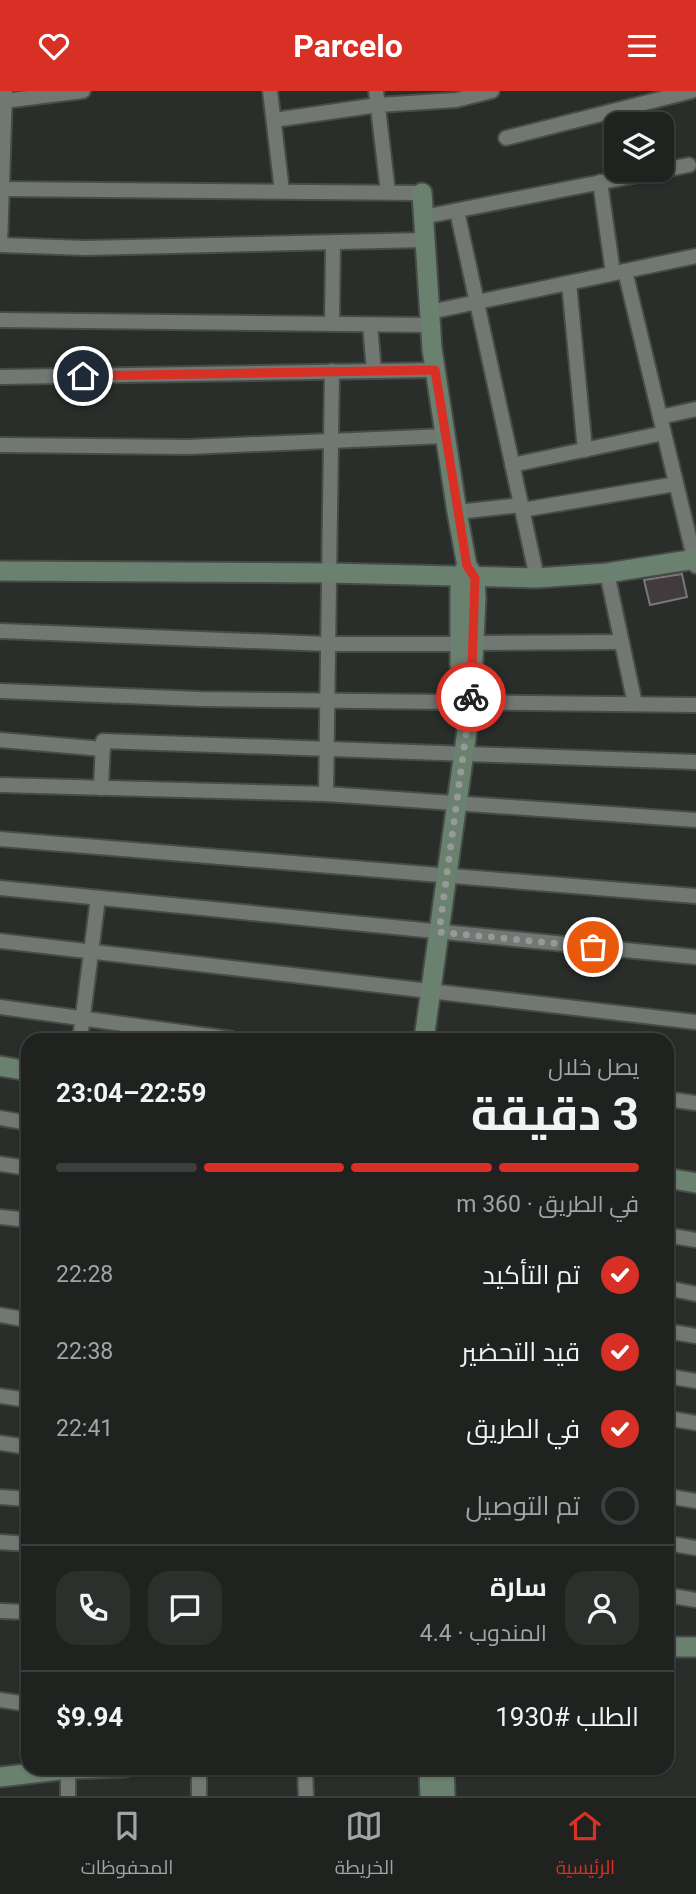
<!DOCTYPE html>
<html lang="ar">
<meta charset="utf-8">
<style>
:root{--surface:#202220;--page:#2d2f2d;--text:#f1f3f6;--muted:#a2a4a5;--line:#3d3f3e;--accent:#d93025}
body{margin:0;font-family:Roboto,Cairo,sans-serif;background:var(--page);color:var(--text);direction:rtl;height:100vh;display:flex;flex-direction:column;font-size:26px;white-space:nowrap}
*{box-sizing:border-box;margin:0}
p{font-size:23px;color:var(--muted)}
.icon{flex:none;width:38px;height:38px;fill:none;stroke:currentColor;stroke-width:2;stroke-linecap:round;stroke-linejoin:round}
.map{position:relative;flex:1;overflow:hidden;direction:ltr}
.side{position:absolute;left:21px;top:942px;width:653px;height:742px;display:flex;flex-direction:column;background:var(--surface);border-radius:21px;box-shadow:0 2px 5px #0004,0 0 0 2px var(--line);direction:rtl}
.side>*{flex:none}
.tools{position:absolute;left:604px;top:21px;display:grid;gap:14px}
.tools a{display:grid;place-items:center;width:70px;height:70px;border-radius:14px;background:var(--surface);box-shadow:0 2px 5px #0004,0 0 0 2px var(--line);font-size:35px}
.pin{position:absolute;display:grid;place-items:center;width:60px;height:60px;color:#fff;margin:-30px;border:4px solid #fff;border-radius:50%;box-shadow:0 2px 7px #0007}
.courier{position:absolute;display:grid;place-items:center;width:70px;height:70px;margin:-35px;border:5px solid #d93025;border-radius:50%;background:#fff;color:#222;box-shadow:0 2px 9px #0007}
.headline em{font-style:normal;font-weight:700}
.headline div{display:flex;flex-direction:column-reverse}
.headline{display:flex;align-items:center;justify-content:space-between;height:119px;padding:0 35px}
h1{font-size:46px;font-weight:700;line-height:52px}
.bar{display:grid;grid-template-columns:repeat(4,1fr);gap:10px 7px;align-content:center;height:84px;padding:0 35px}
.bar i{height:9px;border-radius:5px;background:var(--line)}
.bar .current{background:var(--accent)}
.bar p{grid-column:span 4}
.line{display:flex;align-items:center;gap:18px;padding:0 35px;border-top:2px solid var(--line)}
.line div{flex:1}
.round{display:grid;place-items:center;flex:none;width:74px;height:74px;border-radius:21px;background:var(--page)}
ol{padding:0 35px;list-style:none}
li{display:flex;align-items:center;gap:21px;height:77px}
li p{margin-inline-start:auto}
li .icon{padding:7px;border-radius:50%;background:var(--accent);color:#fff;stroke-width:4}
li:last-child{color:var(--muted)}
li i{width:38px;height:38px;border:4px solid var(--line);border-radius:50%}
header{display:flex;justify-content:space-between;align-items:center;height:91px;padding:0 35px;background:var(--accent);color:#fff;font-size:32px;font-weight:700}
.tab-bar{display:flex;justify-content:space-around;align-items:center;height:98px;border-top:2px solid var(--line);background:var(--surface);font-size:19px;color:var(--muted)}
.tab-bar a{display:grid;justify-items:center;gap:4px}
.tab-bar .current{color:var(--accent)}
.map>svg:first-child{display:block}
</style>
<header><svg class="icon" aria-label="menu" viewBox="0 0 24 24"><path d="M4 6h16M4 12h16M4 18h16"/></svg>Parcelo<svg class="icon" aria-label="heart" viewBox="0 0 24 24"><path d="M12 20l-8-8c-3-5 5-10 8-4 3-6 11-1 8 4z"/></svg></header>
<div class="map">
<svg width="696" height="1705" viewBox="0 0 696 1705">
<rect width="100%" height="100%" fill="#2a2e2b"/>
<path fill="#413b3e" stroke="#7c7679" stroke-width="2" d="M682,483L687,506L650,514L644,489Z"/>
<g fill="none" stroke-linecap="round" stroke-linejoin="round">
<g stroke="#474c48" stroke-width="18">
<g id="street">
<path d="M270,0L282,100"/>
<path d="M376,0L388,101"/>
<path d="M4,10L83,0"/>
<path d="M274,29L378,14L456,9L492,0"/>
<path d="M506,47L692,0"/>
<path d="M600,91L613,182"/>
<path d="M2,98L422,102"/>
<path d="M457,120L537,487"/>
<path d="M423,126L689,74"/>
<path d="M0,154L86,157L425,149"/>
<path d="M0,154L5,0"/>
<path d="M625,180L696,475"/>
<path d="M569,192L585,359"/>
<path d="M430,221L696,165"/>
<path d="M0,229L431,234"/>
<path d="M332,233L333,151"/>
<path d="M370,234L374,280"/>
<path d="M0,286L435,279"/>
<path d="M660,326L696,318"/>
<path d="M0,354L188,356L445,345"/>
<path d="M512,374L664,342"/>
<path d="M522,419L676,393"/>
<path d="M457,421L521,414"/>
<path d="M607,482L635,613"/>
<path d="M0,540L328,553H460"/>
<path d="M474,552L622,551"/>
<path d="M0,600L201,608L696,614"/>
<path d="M0,649L103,658"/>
<path d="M0,694L326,703L696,729"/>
<path d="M101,697L103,650L696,671"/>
<path d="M326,703L332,280"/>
<path d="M0,748L696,805"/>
<path d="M0,797L696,866"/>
<path d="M0,850L696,931"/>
<path d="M0,916L232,948"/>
<path d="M80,948L98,807"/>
<path d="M667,1008L696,1012"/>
<path d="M0,1027L28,1032"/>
<path d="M0,1073L28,1077"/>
<path d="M0,1126L28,1129"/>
<path d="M667,1144L696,1149"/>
<path d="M667,1197L696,1203"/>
<path d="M0,1224L28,1229"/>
<path d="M667,1240L696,1245"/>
<path d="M667,1285L696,1290"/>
<path d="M0,1305L28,1309"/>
<path d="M667,1327L696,1332"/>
<path d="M0,1352L28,1356"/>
<path d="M667,1405L696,1410"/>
<path d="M0,1406L28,1408"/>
<path d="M0,1451L28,1453"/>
<path d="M667,1452L696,1457"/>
<path d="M667,1504L696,1509"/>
<path d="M0,1520L28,1521"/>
<path d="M0,1609L28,1613"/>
<path d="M68,1676V1705"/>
<path d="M199,1676V1705"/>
<path d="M305,1676L306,1705"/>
</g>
</g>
<g stroke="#474c48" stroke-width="23">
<g id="secondary">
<path d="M422,102L432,258L457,421L467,475L475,487L476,507L471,611L424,948"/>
<path d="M0,480L329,482L537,487L607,482L696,468"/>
<path d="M460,574V487L466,476"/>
<path d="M0,975L28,980"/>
<path d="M667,1087L696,1092"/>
<path d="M667,1556H696"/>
<path d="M429,1676L430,1705"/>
<path d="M444,1676L445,1705"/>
<path d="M0,1686L68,1678L125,1676"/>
</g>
</g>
<use href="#street" stroke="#717772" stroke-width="14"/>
<use href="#secondary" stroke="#6b8170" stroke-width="19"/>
</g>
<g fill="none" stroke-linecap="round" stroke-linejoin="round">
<path stroke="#969997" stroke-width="7" stroke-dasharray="0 12.6" d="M471,606L439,841L593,856"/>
<path stroke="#d93025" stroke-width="9" d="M83,285L435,279L467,475L475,487L471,606"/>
</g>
</svg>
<div class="tools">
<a><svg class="icon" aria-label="layers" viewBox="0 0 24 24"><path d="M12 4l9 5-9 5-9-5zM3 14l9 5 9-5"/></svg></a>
</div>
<div class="pin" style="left:593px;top:856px;background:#ea580c"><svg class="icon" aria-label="bag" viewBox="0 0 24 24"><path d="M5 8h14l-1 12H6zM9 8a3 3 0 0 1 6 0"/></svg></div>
<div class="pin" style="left:83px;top:285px;background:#1f2937"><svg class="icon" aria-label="home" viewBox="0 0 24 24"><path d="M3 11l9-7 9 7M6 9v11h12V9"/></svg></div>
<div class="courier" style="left:471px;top:606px"><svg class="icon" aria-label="bike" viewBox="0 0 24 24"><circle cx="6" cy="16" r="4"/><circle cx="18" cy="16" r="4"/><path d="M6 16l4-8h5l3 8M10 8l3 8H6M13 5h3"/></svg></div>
<section class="side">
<div class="headline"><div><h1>3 دقيقة</h1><p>يصل خلال</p></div><em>22:59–23:04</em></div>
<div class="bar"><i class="current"></i><i class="current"></i><i class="current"></i><i></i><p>في الطريق · 360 m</p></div>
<ol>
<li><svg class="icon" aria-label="check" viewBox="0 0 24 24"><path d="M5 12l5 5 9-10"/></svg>تم التأكيد<p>22:28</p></li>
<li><svg class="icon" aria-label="check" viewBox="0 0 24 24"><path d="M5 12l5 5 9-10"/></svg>قيد التحضير<p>22:38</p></li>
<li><svg class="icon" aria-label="check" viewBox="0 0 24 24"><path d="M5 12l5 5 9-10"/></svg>في الطريق<p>22:41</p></li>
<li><i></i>تم التوصيل</li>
</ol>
<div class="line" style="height:126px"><a class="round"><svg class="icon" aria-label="person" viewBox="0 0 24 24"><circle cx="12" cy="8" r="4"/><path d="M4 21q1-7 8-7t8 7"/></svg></a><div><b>سارة</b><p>المندوب · 4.4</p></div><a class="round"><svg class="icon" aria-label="chat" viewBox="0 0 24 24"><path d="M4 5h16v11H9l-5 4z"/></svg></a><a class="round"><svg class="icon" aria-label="phone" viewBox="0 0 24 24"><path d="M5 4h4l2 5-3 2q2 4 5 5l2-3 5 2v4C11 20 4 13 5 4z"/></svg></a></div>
<div class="line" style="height:91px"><div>الطلب #1930</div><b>$9.94</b></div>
</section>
</div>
<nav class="tab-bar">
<a class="current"><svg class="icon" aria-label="home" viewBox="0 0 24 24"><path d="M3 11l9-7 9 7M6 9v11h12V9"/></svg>الرئيسية</a>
<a><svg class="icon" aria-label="map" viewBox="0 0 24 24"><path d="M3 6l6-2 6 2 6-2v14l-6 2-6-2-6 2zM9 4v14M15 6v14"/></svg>الخريطة</a>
<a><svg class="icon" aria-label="saved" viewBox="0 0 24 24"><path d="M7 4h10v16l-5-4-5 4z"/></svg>المحفوظات</a>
</nav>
